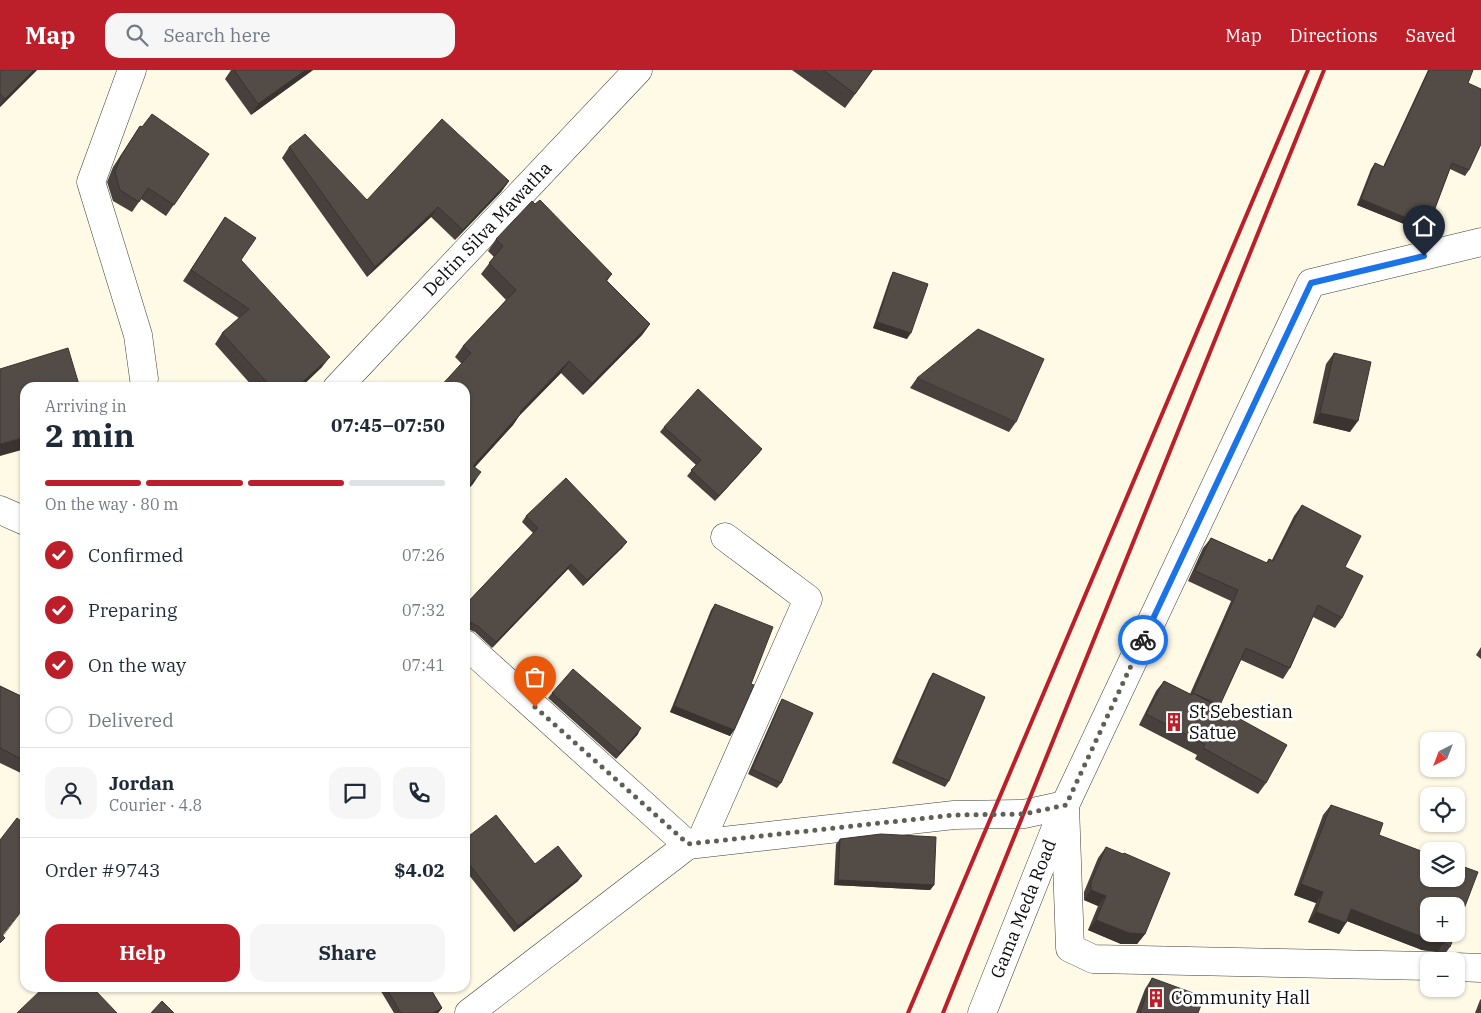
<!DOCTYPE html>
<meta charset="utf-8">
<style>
:root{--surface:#fff;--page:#f6f6f7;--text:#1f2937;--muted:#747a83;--line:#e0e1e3;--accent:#bc1f2a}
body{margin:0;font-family:"IBM Plex Serif",serif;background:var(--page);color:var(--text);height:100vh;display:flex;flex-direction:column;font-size:19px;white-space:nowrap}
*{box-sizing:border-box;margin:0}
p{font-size:16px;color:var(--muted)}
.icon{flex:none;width:28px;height:28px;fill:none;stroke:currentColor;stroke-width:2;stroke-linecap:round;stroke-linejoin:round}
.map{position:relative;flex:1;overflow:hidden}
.sheet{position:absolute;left:20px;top:312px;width:450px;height:610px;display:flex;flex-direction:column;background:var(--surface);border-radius:15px;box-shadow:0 1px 4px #0004}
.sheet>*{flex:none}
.needle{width:32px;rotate:222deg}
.buttons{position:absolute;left:1420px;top:662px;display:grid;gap:10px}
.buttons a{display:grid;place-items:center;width:45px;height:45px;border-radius:10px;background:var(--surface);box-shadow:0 1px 4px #0004;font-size:25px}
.pin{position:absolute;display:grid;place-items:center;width:42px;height:42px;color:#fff;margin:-51px -21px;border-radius:50% 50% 50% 0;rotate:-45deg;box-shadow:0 0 5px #0007}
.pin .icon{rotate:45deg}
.courier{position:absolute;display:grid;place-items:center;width:50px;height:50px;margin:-25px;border:4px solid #1a73e8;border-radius:50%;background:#fff;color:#222;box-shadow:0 1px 6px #0007}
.headline em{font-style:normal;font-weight:700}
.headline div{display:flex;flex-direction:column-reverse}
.headline{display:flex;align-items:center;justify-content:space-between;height:85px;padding:0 25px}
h1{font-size:32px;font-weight:700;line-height:38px}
.bar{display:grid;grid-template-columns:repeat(4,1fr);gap:8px 5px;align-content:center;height:60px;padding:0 25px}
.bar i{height:6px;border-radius:4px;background:var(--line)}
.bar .current{background:var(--accent)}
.bar p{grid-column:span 4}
.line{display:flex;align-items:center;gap:12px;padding:0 25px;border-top:1px solid var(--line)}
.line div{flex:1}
.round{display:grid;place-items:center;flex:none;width:52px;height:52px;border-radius:15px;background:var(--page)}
ol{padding:0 25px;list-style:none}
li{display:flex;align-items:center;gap:15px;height:55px}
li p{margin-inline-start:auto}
li .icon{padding:5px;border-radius:50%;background:var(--accent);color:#fff;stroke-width:4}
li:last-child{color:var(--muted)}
li i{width:28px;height:28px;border:2px solid var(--line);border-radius:50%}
.button{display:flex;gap:10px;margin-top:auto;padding:10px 25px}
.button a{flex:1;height:58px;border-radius:15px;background:var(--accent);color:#fff;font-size:20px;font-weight:700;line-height:58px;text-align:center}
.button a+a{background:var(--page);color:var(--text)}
header{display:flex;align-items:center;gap:30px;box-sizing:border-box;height:70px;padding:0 25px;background:var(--accent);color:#fff}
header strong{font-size:24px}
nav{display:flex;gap:28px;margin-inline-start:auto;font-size:18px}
.search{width:350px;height:45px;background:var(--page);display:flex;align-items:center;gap:12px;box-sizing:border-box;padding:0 18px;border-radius:15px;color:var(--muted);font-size:19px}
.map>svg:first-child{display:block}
</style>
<header>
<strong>Map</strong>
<div class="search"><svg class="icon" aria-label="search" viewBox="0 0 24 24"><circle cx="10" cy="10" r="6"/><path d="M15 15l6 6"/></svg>Search here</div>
<nav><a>Map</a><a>Directions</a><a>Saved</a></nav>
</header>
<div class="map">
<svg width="1481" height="943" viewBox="0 0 1481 943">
<rect width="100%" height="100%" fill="#fffae6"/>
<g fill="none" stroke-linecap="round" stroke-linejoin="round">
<g stroke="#3d3d3d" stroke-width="29">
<g id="street">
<path d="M132,0L91,112L138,265L144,309"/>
<path id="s1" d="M337,318L638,0"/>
<path d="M0,440L25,451"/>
<path d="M465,574L688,775L954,745L1024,744L1065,735L1070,878L1093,889L1429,896"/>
<path d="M700,773L808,529L725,467"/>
<path d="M1456,897L1481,898"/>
<path d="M469,943L688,775"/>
<path id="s2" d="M982,943L1065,735L1311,213L1481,172"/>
</g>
</g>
<use href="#street" stroke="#fff" stroke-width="28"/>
<g stroke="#bc1f2a" stroke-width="4">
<path d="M908,943L1308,0"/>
<path d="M943,943L1324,0"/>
</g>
</g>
<g fill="#47403c">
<path d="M0,0H37L0,37Z"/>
<path d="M231,0H313L251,45L225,9Z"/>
<path d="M792,0H873L845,38Z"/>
<path d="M1428,0H1473L1468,13L1469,100L1465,106L1450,99L1428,157L1424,162L1357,135L1371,99L1375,93L1383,97Z"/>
<path d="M140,56L209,84L166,146L141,129L132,142L113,131L107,112L113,97Z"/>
<path d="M289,77L367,130L509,111L501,122L455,170L431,147L367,207L282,88Z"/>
<path d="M225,147L241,190L322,297L300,318H254L215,274L222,263L239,248L183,211Z"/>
<path d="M496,169L612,204L607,211L650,254L642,265L583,325L561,303L519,346L513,355L475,397L473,414L461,293L455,287L463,276L506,230L481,204L494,187L488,181Z"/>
<path d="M893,202L907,269L873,258L890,208Z"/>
<path d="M1334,283L1350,362L1313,353L1326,294Z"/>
<path d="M917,308L1016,352L1009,362L910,318Z"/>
<path d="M664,357L762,379L758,384L715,431L687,406L696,395L660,362Z"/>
<path d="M1302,435L1345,497L1342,548L1335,558L1313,547L1290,598L1283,609L1241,590L1218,637L1266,713L1258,724L1195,689L1197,685L1139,655L1156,621L1164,611L1190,624L1231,531L1188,511L1203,478L1211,468L1266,493L1269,489L1272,490L1294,446Z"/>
<path d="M526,446L623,477L583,516L568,499L492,578L475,562L468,559H465V535L533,463L522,452Z"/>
<path d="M715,534L734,660L730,666L670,642L711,540Z"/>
<path d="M1481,577V589L1476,585Z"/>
<path d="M933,603L949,711L945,717L892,693L929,609Z"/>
<path d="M0,616L25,628V705L0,693Z"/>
<path d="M552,623L638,664L616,689L548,628Z"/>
<path d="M782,629L781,713L777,718L748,704L779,634Z"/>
<path d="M1331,735L1379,765L1455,864L1450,877L1442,888L1437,882L1422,880L1347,851L1339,864L1308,852L1316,833L1294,825L1323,745Z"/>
<path d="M465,769L535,794L578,811L514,862L465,800Z"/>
<path d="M840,769L934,815L930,820L834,815L836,774Z"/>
<path d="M1106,777L1145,864L1137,874H1121L1088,860L1098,836L1084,830V822L1098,788Z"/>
<path d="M1152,908L1198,943H1136L1145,919Z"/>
<path d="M379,918H430L442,938L438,943H394Z"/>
<path d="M1481,929V943H1475L1480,930Z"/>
</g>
<g fill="#3a3431">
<path d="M34,0H37L0,37V35L5,29Z"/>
<path d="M306,0H313L251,45L258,34Z"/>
<path d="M509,111L501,122L455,170L463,160Z"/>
<path d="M1361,129L1428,157L1424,162L1357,135Z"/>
<path d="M438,137L431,147L367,207L375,197Z"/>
<path d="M877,252L911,263L907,269L873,258Z"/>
<path d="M650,254L642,265L583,325L592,313Z"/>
<path d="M330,287L322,297L300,318H296Z"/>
<path d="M569,291L561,303L519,346L513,355L465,408L473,396L520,342Z"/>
<path d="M1320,343L1358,351L1350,362L1313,353Z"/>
<path d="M25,367V379L0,386V374Z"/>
<path d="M762,379L758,384L715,431L719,426Z"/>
<path d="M481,402L473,414L465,423V420Z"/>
<path d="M627,472L623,477L583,516L587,510Z"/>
<path d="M571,494L568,499L492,578L496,572Z"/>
<path d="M465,553H472L468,559H465Z"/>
<path d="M674,636L734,660L730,666L670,642Z"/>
<path d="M641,658L638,664L616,689L620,683Z"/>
<path d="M582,806L578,811L514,862L518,856Z"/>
<path d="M838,810L934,815L930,820L834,815Z"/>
<path d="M1301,814L1323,822L1316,833L1294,825Z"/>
<path d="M1091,820L1106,826L1098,836L1084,830Z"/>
<path d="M25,836V837L0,870V869Z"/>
<path d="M1351,839L1444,872L1437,882L1422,880L1344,850Z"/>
<path d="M1316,842L1346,853L1339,864L1308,852Z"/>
<path d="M1096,850L1145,864L1137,874H1121L1088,860Z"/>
<path d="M442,938L438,943H433Z"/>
</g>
<g fill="#534b46" stroke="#3a3431">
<path d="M0,0H34L5,29L0,24Z"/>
<path d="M234,0H306L258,34Z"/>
<path d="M823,0H872L855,24Z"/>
<path d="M1429,0H1473L1468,13L1481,19V74L1469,100L1452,93L1428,157L1361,129L1375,93L1384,97Z"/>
<path d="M152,44L209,84L174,135L148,118L139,132L120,120L115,102L121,86L140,56L142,57Z"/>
<path d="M442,49L509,111L463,160L438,137L375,197L289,77L305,64L367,130Z"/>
<path d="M540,130L612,204L606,210L650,254L592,313L569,291L520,342L521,343L473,396L481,402L465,420V318H439L471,283L463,276L516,220L489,193L503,176L496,169L532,131L535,134Z"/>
<path d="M225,147L256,168L241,190L330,287L296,318H272L222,263L249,239L191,200Z"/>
<path d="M893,202L928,214L911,263L877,252Z"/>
<path d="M978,259L1044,289L1016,352L917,308Z"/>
<path d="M68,278L80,318H25V367L0,374V299Z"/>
<path d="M1334,283L1371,292L1358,351L1320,343Z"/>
<path d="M698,319L762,379L719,426L691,400L701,390L664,357Z"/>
<path d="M566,408L627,472L587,510L571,494L496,572L479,557L472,553H465V535L538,458L526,446Z"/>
<path d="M1302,435L1361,466L1345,497L1363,506L1342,548L1318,535L1290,598L1246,578L1220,635L1193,623L1238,520L1195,501L1211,468L1267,493L1269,489L1273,491Z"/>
<path d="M715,534L773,557L751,614L754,615L734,660L674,636Z"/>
<path d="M573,599L641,658L620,683L552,623Z"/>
<path d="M933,603L985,627L949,711L896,688Z"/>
<path d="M1164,611L1192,625L1193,623L1287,675L1266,713L1203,678L1205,674L1146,644Z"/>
<path d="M0,616L25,628V691L0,678Z"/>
<path d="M782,629L813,643L781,713L752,699Z"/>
<path d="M1331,735L1383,753L1379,765L1429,784V809H1456V794L1478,802L1456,860V836H1429V864H1455L1450,877L1444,872L1430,870L1351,839L1346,853L1316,842L1323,822L1301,814Z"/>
<path d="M496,745L535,794L558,776L582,806L518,856L465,789V769Z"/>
<path d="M17,748L25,754V836L2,865L5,868L0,873V770Z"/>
<path d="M881,764L936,767L934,815L838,810L840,769Z"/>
<path d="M1106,777L1123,784L1124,783L1170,803L1145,864L1129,863L1096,850L1106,826L1091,820V812Z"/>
<path d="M1152,908L1204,927L1198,943H1140Z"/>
<path d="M43,918H93L117,943H17Z"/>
<path d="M386,918H430L442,938L433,943H401Z"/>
<path d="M162,931L174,943H151Z"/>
<path d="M1481,936V943H1478Z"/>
</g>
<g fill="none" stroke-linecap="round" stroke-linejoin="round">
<path stroke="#605e57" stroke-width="5" stroke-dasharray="0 9" d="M535,637L688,774L954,745L1024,744L1066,735L1143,570"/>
<path stroke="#1a73e8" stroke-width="6" d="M1143,570L1311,213L1424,186"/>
</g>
<defs>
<g id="building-bare" transform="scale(1.5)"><path d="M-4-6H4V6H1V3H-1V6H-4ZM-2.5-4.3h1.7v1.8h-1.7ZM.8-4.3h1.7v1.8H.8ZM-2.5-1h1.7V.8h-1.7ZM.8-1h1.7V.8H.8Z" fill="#bc1f2a" stroke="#fff" stroke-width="2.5" paint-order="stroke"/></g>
</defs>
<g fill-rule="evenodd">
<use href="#building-bare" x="1174" y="652"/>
<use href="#building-bare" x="1156" y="928"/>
</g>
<g text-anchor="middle" stroke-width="5" stroke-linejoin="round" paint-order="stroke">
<g font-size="18" fill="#0a0a0a" stroke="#fff">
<text dy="6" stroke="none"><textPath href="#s1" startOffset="219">Deltin Silva Mawatha</textPath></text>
<text dy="6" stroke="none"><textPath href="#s2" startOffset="112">Gama Meda Road</textPath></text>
</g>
<g font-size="18" fill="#0a0a0a" stroke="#fff" text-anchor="start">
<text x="1189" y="648">St Sebestian<tspan x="1189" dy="21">Satue</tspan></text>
<text x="1171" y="934">Community Hall</text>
</g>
</g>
</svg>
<div class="buttons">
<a><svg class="needle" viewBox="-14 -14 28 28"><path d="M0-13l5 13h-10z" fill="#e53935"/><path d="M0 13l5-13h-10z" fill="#747a83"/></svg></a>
<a><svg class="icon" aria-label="locate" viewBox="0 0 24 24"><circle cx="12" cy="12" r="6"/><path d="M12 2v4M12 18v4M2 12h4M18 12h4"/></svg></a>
<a><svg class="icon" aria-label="layers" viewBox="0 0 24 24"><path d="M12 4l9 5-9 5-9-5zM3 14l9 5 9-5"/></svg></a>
<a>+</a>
<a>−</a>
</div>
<div class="pin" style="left:535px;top:637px;background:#ea580c"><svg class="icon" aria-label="bag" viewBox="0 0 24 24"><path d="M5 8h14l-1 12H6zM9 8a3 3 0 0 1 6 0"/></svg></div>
<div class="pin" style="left:1424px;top:186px;background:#1f2937"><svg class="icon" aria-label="home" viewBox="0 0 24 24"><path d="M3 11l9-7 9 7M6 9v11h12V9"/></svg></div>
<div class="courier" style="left:1143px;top:570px"><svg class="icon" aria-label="bike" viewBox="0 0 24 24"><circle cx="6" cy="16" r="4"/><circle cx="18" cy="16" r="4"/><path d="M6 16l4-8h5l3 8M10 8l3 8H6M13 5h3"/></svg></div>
<section class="sheet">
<div class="headline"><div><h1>2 min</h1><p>Arriving in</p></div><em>07:45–07:50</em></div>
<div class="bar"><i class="current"></i><i class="current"></i><i class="current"></i><i></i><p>On the way · 80 m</p></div>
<ol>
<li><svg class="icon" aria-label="check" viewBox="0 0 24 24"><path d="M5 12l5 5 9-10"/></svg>Confirmed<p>07:26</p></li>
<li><svg class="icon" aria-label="check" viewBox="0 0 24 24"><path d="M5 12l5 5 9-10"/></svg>Preparing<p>07:32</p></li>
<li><svg class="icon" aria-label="check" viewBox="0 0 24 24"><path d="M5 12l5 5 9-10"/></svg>On the way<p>07:41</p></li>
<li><i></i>Delivered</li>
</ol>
<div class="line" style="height:90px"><a class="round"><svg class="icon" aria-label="person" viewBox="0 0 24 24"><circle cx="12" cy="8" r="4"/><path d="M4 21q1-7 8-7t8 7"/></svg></a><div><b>Jordan</b><p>Courier · 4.8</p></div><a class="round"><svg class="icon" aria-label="chat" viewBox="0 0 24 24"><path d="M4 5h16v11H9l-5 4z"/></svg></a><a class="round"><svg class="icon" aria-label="phone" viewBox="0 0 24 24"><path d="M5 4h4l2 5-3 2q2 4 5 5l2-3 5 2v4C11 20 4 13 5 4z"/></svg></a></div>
<div class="line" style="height:65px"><div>Order #9743</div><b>$4.02</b></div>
<div class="button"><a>Help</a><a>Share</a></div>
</section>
</div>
